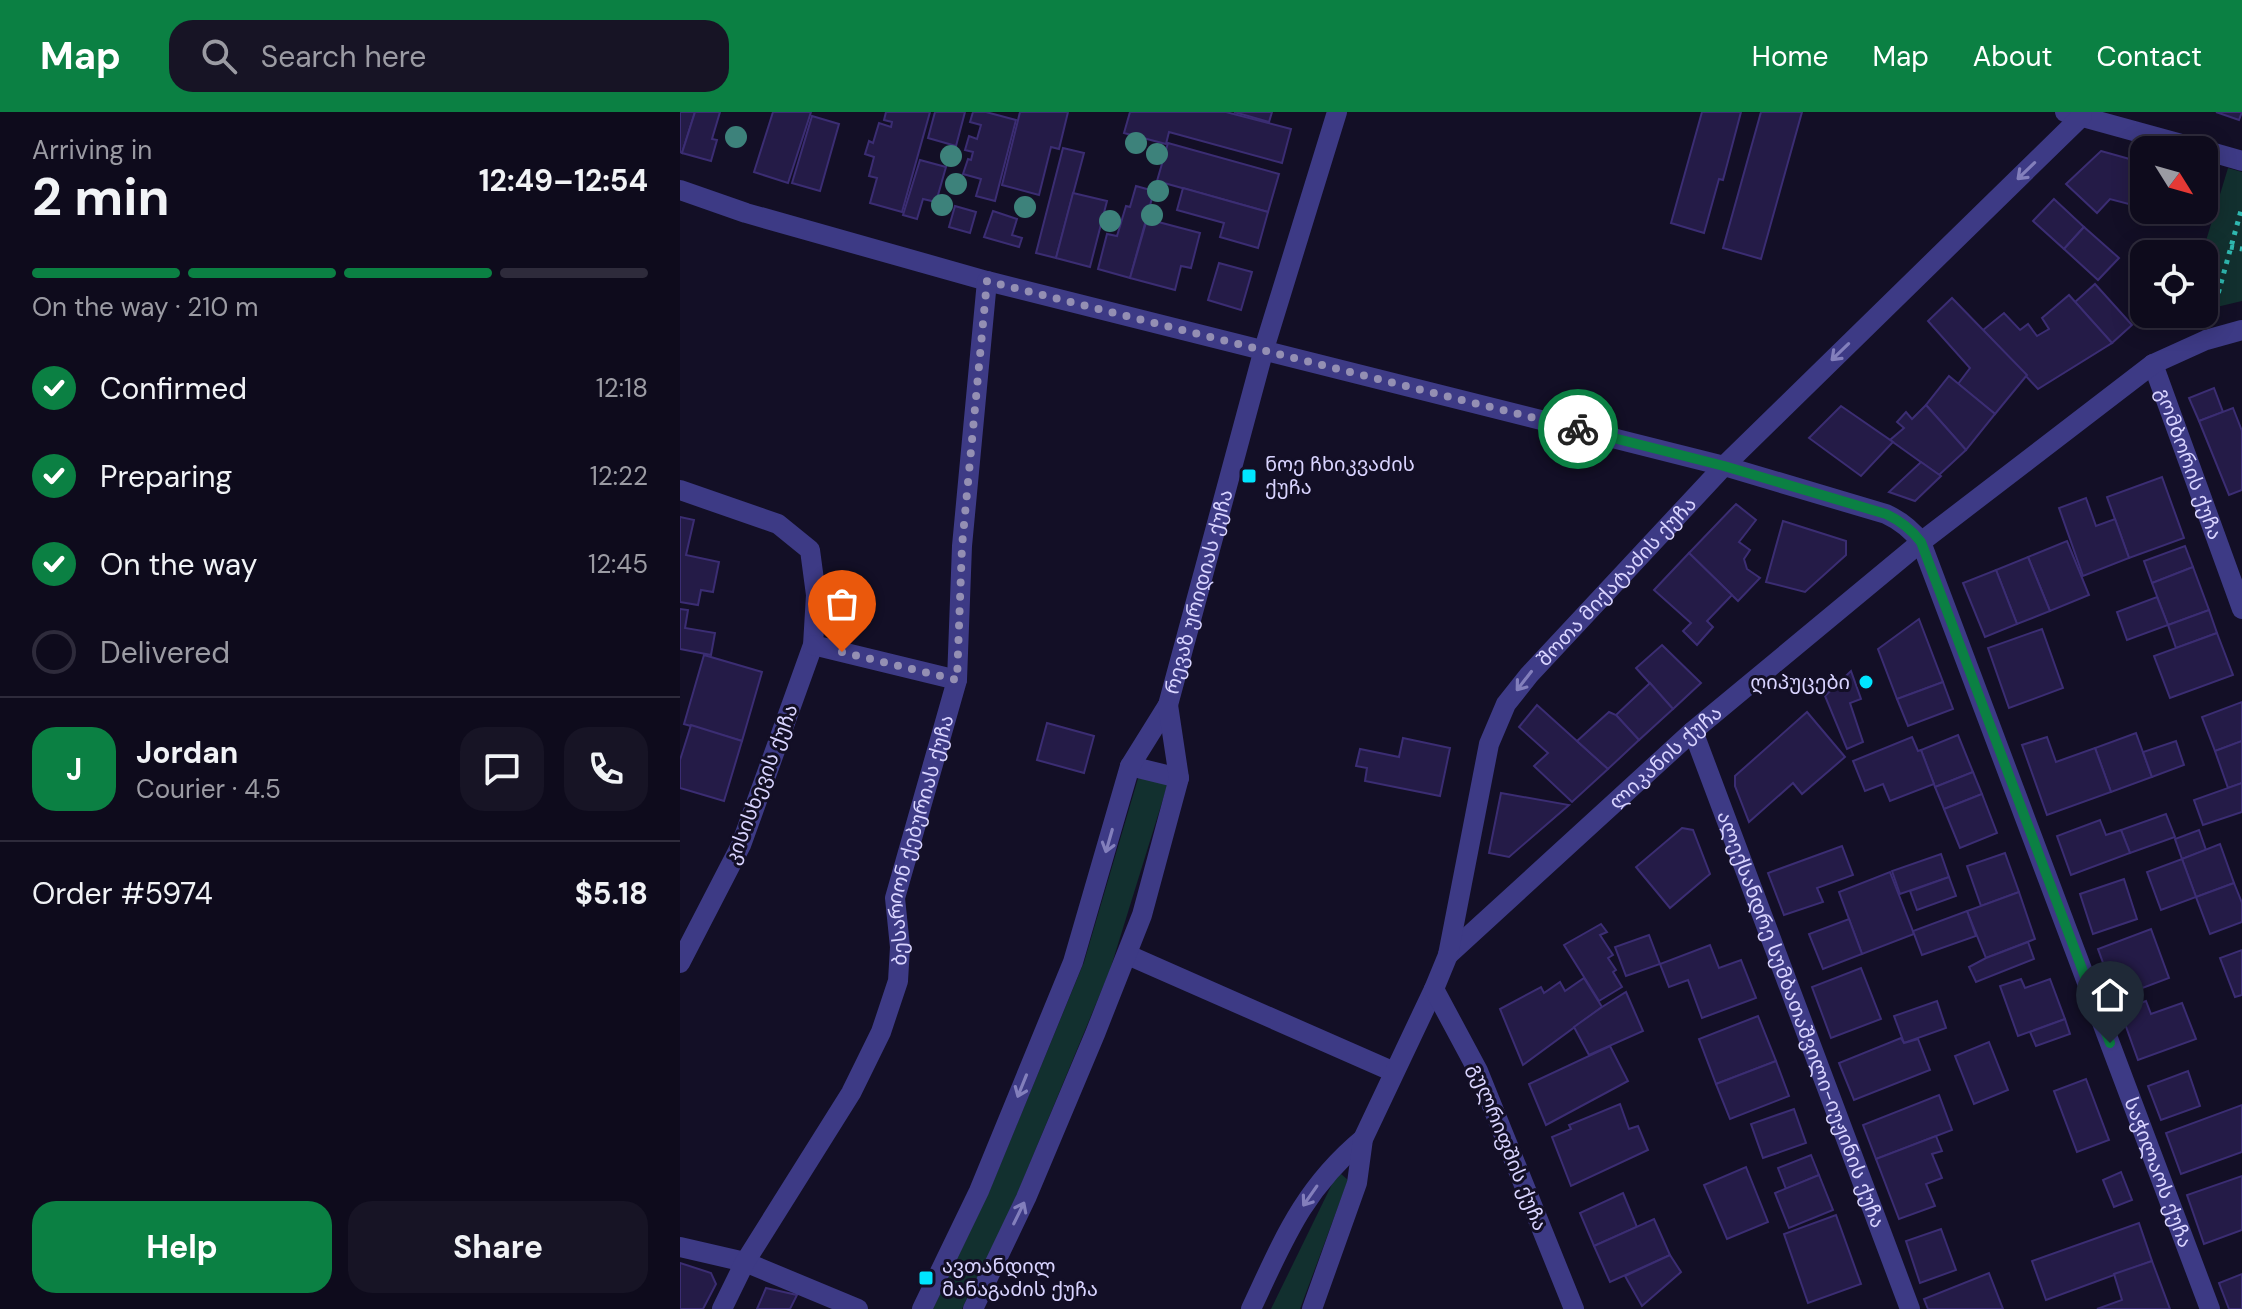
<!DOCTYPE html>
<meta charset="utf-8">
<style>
:root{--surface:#0e0b1c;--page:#171425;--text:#f1f3f6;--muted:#9b9ba3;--line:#2e2b3b;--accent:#0b8043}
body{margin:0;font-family:"DM Sans","Noto Sans Georgian",sans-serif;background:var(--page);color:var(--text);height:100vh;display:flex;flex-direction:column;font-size:30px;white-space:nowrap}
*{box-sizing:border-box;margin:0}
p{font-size:26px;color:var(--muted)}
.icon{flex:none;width:44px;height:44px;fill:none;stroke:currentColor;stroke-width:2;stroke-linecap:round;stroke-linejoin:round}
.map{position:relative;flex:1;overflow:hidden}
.details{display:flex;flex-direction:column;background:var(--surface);width:680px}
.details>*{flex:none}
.needle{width:52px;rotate:127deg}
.tools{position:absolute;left:1450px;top:24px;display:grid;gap:16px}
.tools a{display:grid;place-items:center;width:88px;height:88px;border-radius:16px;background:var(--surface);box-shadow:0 4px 20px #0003,0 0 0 2px var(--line);font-size:40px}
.pin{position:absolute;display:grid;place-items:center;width:68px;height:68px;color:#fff;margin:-82px -34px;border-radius:50% 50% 50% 0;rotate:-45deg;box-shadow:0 0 8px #0007}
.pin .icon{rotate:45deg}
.courier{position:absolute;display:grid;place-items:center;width:80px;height:80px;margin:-40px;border:6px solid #0b8043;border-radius:50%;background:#fff;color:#222;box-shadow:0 2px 10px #0007}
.summary em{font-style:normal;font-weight:700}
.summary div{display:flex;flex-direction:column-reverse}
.summary{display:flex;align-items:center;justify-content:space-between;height:136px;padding:0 32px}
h1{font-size:52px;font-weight:700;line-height:60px}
.bar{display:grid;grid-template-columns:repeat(4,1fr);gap:12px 8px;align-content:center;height:96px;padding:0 32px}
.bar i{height:10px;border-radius:6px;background:var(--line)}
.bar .active{background:var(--accent)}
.bar p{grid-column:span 4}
.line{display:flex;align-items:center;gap:20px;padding:0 32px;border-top:2px solid var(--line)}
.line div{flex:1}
.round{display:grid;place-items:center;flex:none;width:84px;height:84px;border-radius:24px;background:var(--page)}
ol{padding:0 32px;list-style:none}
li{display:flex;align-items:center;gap:24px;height:88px}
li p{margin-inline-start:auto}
li .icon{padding:8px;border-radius:50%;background:var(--accent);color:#fff;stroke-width:4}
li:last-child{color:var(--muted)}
li i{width:44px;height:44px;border:4px solid var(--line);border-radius:50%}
.primary-button{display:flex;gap:16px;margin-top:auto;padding:16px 32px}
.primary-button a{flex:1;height:92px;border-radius:24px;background:var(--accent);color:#fff;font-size:32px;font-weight:700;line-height:92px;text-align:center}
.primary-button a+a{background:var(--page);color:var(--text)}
header{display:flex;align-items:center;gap:48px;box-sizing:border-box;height:112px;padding:0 40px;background:var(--accent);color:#fff}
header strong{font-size:38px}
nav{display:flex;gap:44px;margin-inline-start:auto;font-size:28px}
.search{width:560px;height:72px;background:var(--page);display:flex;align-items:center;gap:20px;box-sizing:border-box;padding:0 28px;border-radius:24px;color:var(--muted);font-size:30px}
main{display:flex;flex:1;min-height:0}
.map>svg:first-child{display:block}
</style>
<header>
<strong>Map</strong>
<div class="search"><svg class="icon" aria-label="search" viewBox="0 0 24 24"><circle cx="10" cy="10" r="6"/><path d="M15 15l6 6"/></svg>Search here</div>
<nav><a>Home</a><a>Map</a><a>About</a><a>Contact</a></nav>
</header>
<main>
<section class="details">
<div class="summary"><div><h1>2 min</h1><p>Arriving in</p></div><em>12:49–12:54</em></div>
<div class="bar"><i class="active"></i><i class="active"></i><i class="active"></i><i></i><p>On the way · 210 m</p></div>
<ol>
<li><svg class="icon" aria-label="check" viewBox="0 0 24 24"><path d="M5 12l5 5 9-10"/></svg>Confirmed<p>12:18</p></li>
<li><svg class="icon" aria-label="check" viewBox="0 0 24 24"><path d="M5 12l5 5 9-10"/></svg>Preparing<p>12:22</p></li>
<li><svg class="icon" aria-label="check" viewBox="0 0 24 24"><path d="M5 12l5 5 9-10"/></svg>On the way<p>12:45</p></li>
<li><i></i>Delivered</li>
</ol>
<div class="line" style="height:144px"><b class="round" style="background:var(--accent);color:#fff">J</b><div><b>Jordan</b><p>Courier · 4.5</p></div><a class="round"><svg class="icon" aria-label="chat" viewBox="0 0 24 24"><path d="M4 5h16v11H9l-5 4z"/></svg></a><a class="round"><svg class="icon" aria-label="phone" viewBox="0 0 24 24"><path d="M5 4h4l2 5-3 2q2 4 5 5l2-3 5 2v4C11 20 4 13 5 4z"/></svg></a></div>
<div class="line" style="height:104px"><div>Order #5974</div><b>$5.18</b></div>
<div class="primary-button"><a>Help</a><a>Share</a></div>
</section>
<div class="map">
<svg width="1562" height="1197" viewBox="0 0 1562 1197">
<rect width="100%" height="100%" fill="#130f26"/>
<g fill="#12302f">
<path d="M1548,56L1562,60V189L1524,198V142H1522Z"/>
<path d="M459,663L488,671L430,858L333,1092L282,1197H253L309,1080L404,850Z"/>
<path d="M661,1062L668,1068L620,1197H591L655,1066Z"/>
</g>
<g fill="#241b47" stroke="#3b2d73" stroke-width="2">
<path d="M0,0H15L2,41L0,40Z"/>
<path d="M15,0H40L32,27L37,28L31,49L2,41Z"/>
<path d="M93,0H131L108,71L74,60Z"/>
<path d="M206,0H250L222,100L190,91L197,66L189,64L194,45L185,42L189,29L193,31L199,11L211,15L212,10L204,8Z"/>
<path d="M255,0H285L276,34L248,26Z"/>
<path d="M293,0H306L336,8L315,89L296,84L301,67L283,62L288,47L291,48L293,40L285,38L289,24L297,27L301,13L290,10Z"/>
<path d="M340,0H388L379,37L371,35L359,83L322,73Z"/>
<path d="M450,0H546L611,17L602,51L489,20L486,32L444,21Z"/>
<path d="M554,0H592L589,10Z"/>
<path d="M1022,0H1061L1043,68L1039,67L1024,121L991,111Z"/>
<path d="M1081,0H1122L1081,147L1043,136Z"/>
<path d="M1536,0H1562L1559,8Z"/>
<path d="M132,4L159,12L140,79L112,71Z"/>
<path d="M488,31L599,62L588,100L477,69Z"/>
<path d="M383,36L404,41L376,146L356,141Z"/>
<path d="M1421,39L1464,51V96L1430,87L1417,101L1386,72Z"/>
<path d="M240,48L266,55L256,90L243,87L237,107L223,103Z"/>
<path d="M1524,66L1533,68L1521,111L1472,98H1524Z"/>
<path d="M456,74L474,79L450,166L418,157L427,122L437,124L446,94L450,95Z"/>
<path d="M503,76L588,100L578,136L540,125L544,111L497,98Z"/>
<path d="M393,81L427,89L410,155L376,146Z"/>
<path d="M1374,87L1404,115L1384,137L1353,109Z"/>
<path d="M275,94L296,100L290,121L269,115Z"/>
<path d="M313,99L337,107L332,123L342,126L339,135L304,125Z"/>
<path d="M467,107L520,121L511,156L501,154L495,178L450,166Z"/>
<path d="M1404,115L1439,146L1418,168L1384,137Z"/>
<path d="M1479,133L1505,142H1476Z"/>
<path d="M539,151L572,160L561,198L528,188Z"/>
<path d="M1415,172L1452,213L1432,231L1395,190Z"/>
<path d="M1389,183L1432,231L1358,277L1303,218L1324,201L1340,218L1348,212L1357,224L1369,217L1362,206Z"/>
<path d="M1272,186L1347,263L1315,302L1278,272L1290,256L1248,209Z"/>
<path d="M1269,264L1315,302L1286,338L1246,293Z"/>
<path d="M1534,276L1543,300L1519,309L1509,286Z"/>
<path d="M1246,293L1286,338L1259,363L1210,328L1224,316L1217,310L1226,300L1232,307Z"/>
<path d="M1161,294L1213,330L1181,364L1129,326Z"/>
<path d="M1553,296L1562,319V378L1549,383L1519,309Z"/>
<path d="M1241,350L1261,364L1235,389L1209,380Z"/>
<path d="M1482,365L1504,426L1449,446L1427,385Z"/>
<path d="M1406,386L1416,414L1435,407L1449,446L1403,464L1379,396Z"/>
<path d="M1056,392L1076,408L1059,430L1070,438L1064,447L1067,457L1080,466L1058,489L1009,441Z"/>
<path d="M0,405L14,408L6,443L39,450L33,480L21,478L18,493L0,490Z"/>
<path d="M1103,409L1166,429V443L1125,480L1086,470Z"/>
<path d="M1387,429L1409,483L1370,499L1348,445Z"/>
<path d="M1505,434L1513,455L1472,471L1464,449Z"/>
<path d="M1009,441L1052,483L1027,509L1033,515L1017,533L1003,519L1011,511L974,478Z"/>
<path d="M1348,445L1370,499L1337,512L1316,458Z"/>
<path d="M1513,455L1529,498L1488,513L1472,471Z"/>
<path d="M1316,458L1337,512L1305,525L1283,471Z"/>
<path d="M1477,485L1488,513L1447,528L1437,500Z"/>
<path d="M0,497L8,498L5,516L35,521L31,543L0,537Z"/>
<path d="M1529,498L1537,521L1496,536L1488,513Z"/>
<path d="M1239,507L1263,570L1217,587L1198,537Z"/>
<path d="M1362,517L1383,576L1329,596L1308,536Z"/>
<path d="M1537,521L1553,563L1490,586L1474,544Z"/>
<path d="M982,533L1021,571L993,597L956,556Z"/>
<path d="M24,543L82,560L62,629L4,612Z"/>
<path d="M1171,559L1181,587L1170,591L1183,630L1167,637L1145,584Z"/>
<path d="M1263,570L1273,597L1228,614L1217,587Z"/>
<path d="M970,571L993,597L959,628L936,603Z"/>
<path d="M1562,590V629L1535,639L1522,605Z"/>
<path d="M857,593L928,657L892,690L854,654L868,641L839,615Z"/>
<path d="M929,600L936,603L959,628L928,657L897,629Z"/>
<path d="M1127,600L1165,645L1122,682L1113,671L1069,710L1055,674V664Z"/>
<path d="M367,611L414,624L404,661L357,648Z"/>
<path d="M11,613L62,629L44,689L0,676V648Z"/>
<path d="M1456,621L1472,665L1431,680L1415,636Z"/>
<path d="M1278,623L1293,660L1255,675L1241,638Z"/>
<path d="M1232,625L1238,639L1241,638L1254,672L1210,689L1203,672L1185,679L1173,649Z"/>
<path d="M1367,625L1376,650L1415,636L1431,680L1367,703L1342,633Z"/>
<path d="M723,626L770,636L760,684L685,669L687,656L676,654L680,637L719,645Z"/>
<path d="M1496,629L1504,653L1472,665L1463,640Z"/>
<path d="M1562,629V671L1548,676L1535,639Z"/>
<path d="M1293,660L1302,682L1264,697L1255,675Z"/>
<path d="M1562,671V700L1523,713L1514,688Z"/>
<path d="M821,681L889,693L829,745L809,741Z"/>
<path d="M1302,682L1317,721L1280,736L1264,697Z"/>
<path d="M1486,702L1495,725L1450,741L1441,718Z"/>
<path d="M1420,708L1426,723L1441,718L1450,741L1391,763L1377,724Z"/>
<path d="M1002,716L1013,718L1030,762L990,796L956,755Z"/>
<path d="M1519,718L1526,738L1502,747L1495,727Z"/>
<path d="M1540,732L1554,771L1516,785L1502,747Z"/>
<path d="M1162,734L1173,763L1137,776L1143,790L1104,803L1088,761Z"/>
<path d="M1325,741L1339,780L1301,794L1287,754Z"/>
<path d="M1261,742L1269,765L1220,782L1212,759Z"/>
<path d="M1502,747L1516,785L1481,798L1467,760Z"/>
<path d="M1210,760L1234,822L1182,842L1159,780Z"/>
<path d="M1269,765L1276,784L1237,798L1230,779Z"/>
<path d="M1444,767L1457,807L1413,822L1400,782Z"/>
<path d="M1554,771L1562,791V810L1530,822L1516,785Z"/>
<path d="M1339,780L1355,827L1306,846L1287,799Z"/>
<path d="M1287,799L1296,824L1242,843L1233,819Z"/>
<path d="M1169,807L1182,842L1143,857L1129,822Z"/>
<path d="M921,812L927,820L920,823L933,843L928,846L936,858L933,860L942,875L919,889L884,833Z"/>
<path d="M1471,817L1489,866L1436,886L1418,837Z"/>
<path d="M969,823L980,852L946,864L935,835Z"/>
<path d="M1348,830L1354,847L1296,870L1289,855L1306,846Z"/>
<path d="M1030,833L1039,856L1061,848L1076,886L1022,906L1008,868L989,875L980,852Z"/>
<path d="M1562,838V883L1555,885L1540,846Z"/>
<path d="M1181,856L1201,907L1151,926L1132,875Z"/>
<path d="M904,866L922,895L843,953L820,897L861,875L864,881L880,870L885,879Z"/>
<path d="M1341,867L1345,876L1370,867L1385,907L1338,924L1320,874Z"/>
<path d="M946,880L963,919L909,943L894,915L922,895Z"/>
<path d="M1257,889L1266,916L1224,931L1214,904Z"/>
<path d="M1466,889L1471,902L1502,891L1516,927L1458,948L1440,898Z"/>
<path d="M1078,904L1096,949L1036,972L1019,927Z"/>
<path d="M1385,907L1390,922L1356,934L1350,920Z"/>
<path d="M1221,926L1224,931L1238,927L1250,958L1174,988L1159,951Z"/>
<path d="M1309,930L1328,978L1294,992L1275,944Z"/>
<path d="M930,934L948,969L866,1013L849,972Z"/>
<path d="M1096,949L1109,984L1050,1007L1036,972Z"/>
<path d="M1508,959L1520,994L1481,1008L1468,974Z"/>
<path d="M1406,967L1429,1028L1397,1040L1374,979Z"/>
<path d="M1259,983L1272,1018L1196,1047L1183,1013Z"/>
<path d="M940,992L949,1017L958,1014L968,1038L891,1074L872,1025L891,1017L889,1013Z"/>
<path d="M1562,993V1040L1501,1062L1486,1021Z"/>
<path d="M1114,997L1126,1031L1083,1046L1071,1012Z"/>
<path d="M1256,1024L1262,1039L1252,1042L1262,1066L1246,1072L1255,1094L1219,1107L1196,1047Z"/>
<path d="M1131,1043L1139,1063L1106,1077L1098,1056Z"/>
<path d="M1066,1055L1088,1110L1047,1127L1024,1073Z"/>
<path d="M1441,1060L1452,1088L1434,1095L1423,1068Z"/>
<path d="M1139,1063L1153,1098L1109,1116L1095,1081Z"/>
<path d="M1562,1064V1118L1524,1132L1507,1083Z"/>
<path d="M943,1081L957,1115L914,1134L900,1101Z"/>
<path d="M1156,1103L1181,1172L1128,1191L1104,1122Z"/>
<path d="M974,1107L990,1143L930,1170L914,1134Z"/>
<path d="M1459,1111L1472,1149L1366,1188L1352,1149Z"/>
<path d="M1261,1117L1276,1158L1240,1171L1226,1129Z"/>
<path d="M990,1143L1001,1160L962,1194L945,1164Z"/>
<path d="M1472,1149L1490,1197H1417L1442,1188L1434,1162Z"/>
<path d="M0,1151L31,1161L36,1172L23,1197H0Z"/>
<path d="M1309,1161L1323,1197H1248L1244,1187Z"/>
<path d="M1562,1162V1197H1549L1539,1171Z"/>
<path d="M86,1176L117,1183L110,1197H77Z"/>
</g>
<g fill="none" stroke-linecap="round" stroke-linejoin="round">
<g stroke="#2fb8b0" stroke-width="5" stroke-dasharray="4 6" stroke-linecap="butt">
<path d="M1550,135L1562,137"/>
<path d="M1533,200L1562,95"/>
</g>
<g stroke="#3d3a85" stroke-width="20">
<path id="s1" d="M0,78L66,101L307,169L1044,354L1206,402C1221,409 1231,417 1241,430L1530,1197"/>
<path id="s2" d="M1473,252L1562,497"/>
<path d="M0,378L98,412L130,438L136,483L133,533L61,733L0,851"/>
<path d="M133,533L277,568"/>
<path id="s3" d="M1013,619L1230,1197"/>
<path d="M448,843L714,960"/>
<path id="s4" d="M768,843L1013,619L1241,430L1473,252L1526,228L1562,218"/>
<path d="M0,1135L65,1150L178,1197"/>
<path id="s5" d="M42,1197L65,1150L171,981L201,920L218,869L220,835L215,786L277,568L282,434L307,169"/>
<path d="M571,1197C603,1129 623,1077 683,1027"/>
<path d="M632,1197L677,1071L683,1027L754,877"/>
</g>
<g stroke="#3d3a85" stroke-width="20">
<path d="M1385,0L1523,38"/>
<path d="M1524,38L1562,49"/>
<path d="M450,654L499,666"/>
<path id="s6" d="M242,1197L299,1079L393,850L450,654L488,593L584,237L657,0"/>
<path d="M293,1197L346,1086L415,922L462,803L499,666L488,593"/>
<path id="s7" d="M894,1197L798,959L754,877L768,843L809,632L826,592L849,563L1044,354L1402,4"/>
</g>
</g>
<g fill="#3d827b">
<circle cx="56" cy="25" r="11"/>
<circle cx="456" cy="31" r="11"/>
<circle cx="477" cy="42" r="11"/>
<circle cx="271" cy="44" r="11"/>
<circle cx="276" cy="72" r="11"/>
<circle cx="478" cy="79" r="11"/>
<circle cx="262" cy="93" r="11"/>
<circle cx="345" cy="95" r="11"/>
<circle cx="472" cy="103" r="11"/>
<circle cx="430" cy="109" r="11"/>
</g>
<defs><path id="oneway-shaft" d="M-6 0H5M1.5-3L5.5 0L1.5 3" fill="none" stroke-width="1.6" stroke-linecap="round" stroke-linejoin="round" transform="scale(2)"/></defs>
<g stroke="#837fbc">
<use href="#oneway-shaft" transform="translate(1346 59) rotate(136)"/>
<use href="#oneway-shaft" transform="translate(1160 240) rotate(136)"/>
<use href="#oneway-shaft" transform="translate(844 569) rotate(128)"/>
<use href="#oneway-shaft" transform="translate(429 729) rotate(106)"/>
<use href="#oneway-shaft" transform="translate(342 974) rotate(112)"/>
<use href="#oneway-shaft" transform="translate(630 1084) rotate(125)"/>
<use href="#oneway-shaft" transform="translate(339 1101) rotate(-64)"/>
</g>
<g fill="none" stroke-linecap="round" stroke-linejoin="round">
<path stroke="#948fb3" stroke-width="8" stroke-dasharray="0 14.4" d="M162,540L277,568L282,434L307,169L898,317"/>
<path stroke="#0b8043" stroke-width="10" d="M898,317L1044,354L1206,402C1221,409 1231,417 1241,430L1430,931"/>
</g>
<g fill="#00e5ff" stroke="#130f26" stroke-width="3">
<rect x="561" y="356" width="16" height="16" rx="4"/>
<circle cx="1186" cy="570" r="8"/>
<rect x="238" y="1158" width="16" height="16" rx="4"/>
</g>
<g text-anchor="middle" stroke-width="6" stroke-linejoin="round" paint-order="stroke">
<g font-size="20" fill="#d9d4ff" stroke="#130f26" text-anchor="start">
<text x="585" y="359">ნოე ჩხიკვაძის<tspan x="585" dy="23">ქუჩა</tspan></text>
<text x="1170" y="577" text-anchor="end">ღიპუცები</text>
<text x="262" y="1161">ავთანდილ<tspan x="262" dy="23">მანაგაძის ქუჩა</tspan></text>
</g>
<g font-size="20" fill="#d9d4ff" stroke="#130f26">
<text dy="7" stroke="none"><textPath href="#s2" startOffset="106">გომბორის ქუჩა</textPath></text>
<text dy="7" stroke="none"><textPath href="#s7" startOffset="810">შოთა მიქატაძის ქუჩა</textPath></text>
<text dy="7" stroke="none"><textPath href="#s6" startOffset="772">რევაზ ურიდიას ქუჩა</textPath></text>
<text dy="7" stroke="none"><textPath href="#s4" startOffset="294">ლიკანის ქუჩა</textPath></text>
<text transform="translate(81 672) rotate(-69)" y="7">კისისხევის ქუჩა</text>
<text dy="7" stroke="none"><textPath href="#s5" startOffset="518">ბესარიონ ქებურიას ქუჩა</textPath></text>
<text dy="7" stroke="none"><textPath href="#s3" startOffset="308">ალექსანდრე სუმბათაშვილი-იუჟინის ქუჩა</textPath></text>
<text transform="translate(828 1035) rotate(68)" y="7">გულრიფშის ქუჩა</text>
<text dy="7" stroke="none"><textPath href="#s1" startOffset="1968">საჭილაოს ქუჩა</textPath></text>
</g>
</g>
</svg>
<div class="tools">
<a><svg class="needle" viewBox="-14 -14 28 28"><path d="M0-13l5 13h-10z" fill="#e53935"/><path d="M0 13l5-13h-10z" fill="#9b9ba3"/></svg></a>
<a><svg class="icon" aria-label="locate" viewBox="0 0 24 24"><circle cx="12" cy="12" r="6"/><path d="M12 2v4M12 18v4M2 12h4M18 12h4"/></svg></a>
</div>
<div class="pin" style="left:162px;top:540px;background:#ea580c"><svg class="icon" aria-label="bag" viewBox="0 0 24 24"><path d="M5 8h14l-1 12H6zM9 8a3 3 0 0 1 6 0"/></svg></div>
<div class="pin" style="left:1430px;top:931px;background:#1f2937"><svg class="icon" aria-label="home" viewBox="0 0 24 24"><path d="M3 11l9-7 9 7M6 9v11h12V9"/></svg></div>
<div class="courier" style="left:898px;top:317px"><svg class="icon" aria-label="bike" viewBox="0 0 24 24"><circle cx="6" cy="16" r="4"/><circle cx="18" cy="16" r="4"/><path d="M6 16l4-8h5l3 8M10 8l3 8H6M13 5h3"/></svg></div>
</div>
</main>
